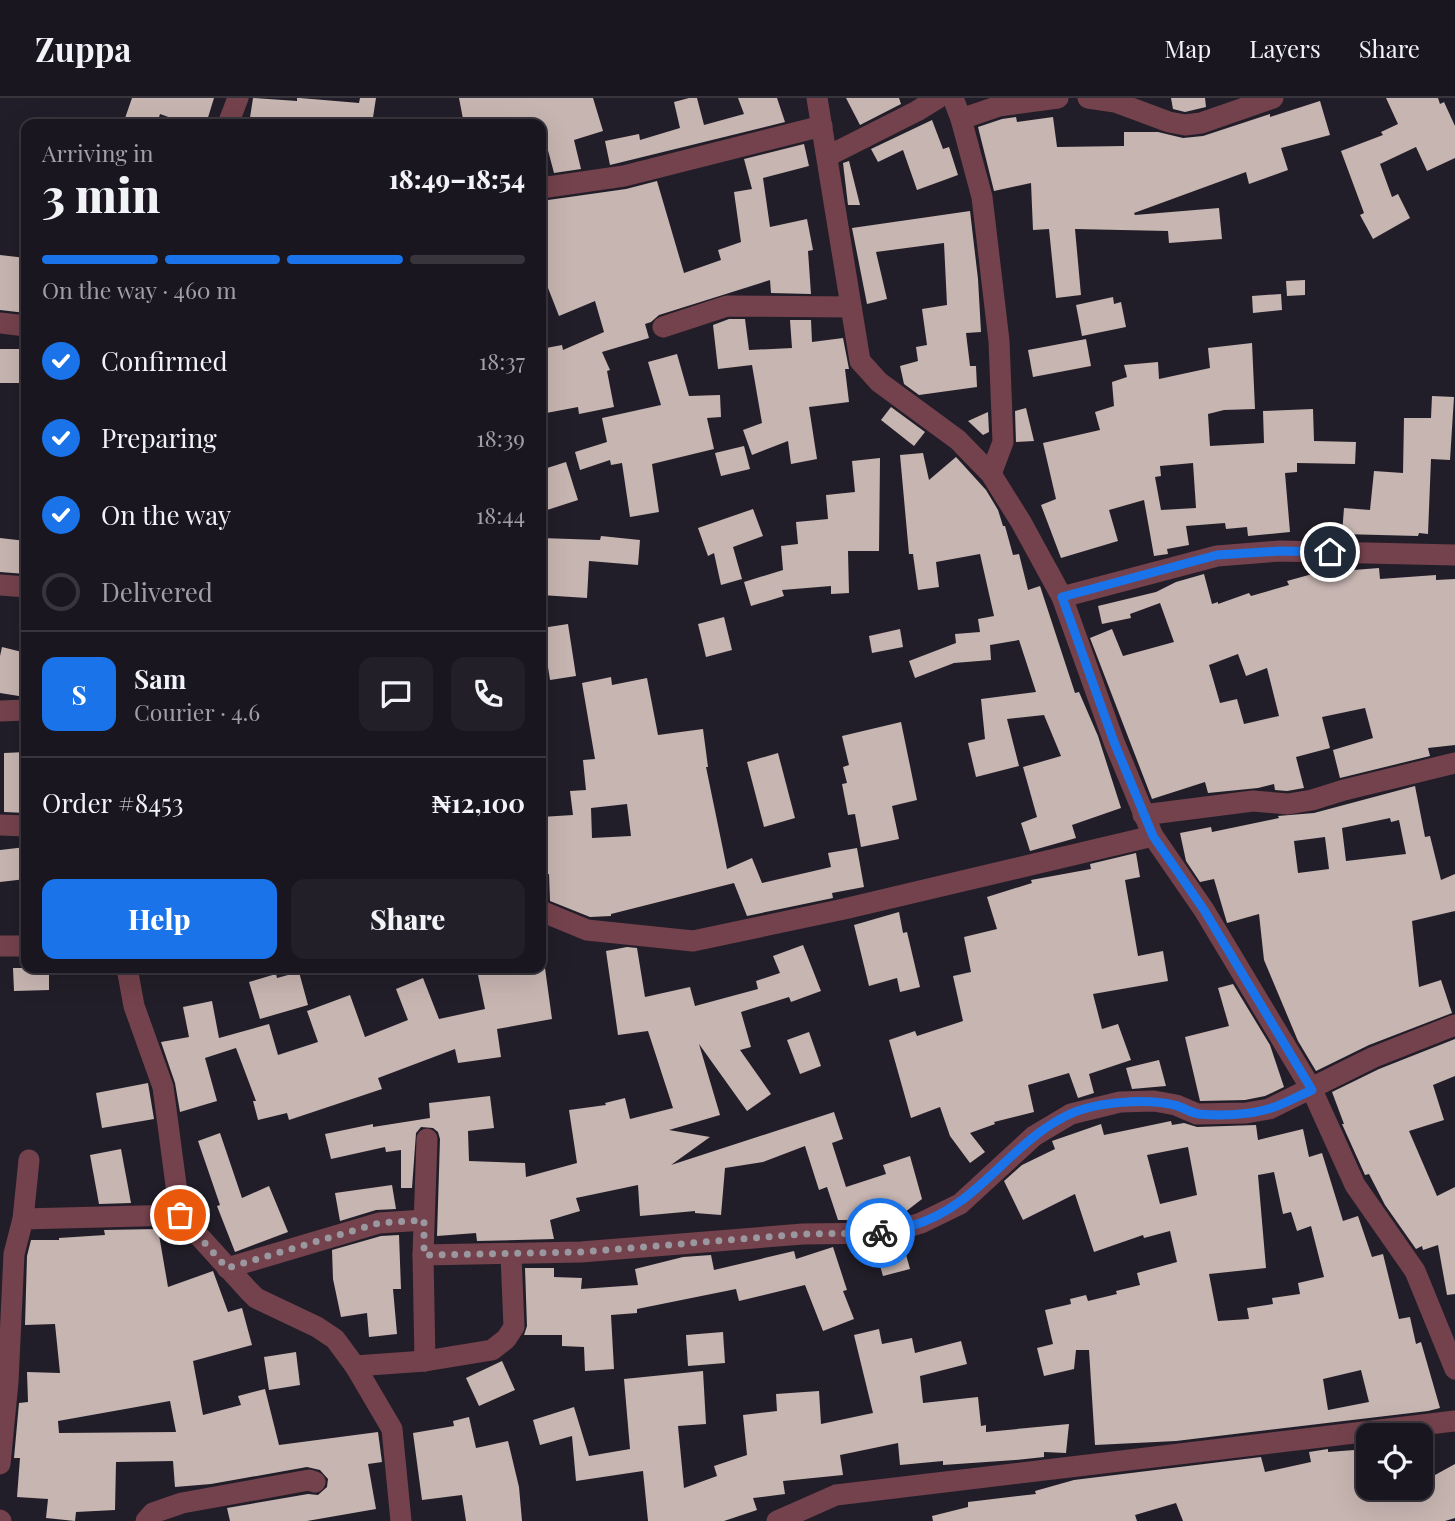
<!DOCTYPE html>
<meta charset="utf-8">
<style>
:root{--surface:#1a161f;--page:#231f28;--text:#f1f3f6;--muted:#9f9fa4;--line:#38353d;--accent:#1a73e8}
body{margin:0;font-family:"Playfair Display",serif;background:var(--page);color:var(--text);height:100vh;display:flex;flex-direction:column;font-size:26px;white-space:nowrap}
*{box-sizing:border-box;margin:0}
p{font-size:23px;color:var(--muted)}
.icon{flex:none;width:38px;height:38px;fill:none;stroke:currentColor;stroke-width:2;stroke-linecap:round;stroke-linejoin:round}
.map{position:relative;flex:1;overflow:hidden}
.drawer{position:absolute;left:21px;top:21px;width:525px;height:854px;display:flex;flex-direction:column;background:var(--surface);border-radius:14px;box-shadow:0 7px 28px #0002,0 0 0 2px var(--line)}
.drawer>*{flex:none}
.fabs{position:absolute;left:1356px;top:1325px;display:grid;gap:14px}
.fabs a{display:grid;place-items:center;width:77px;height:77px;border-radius:14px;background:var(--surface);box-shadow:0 7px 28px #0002,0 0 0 2px var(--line);font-size:35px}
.pin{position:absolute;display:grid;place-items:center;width:60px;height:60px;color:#fff;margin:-30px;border:4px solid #fff;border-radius:50%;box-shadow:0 2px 7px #0007}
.courier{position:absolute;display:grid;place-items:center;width:70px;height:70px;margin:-35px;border:5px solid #1a73e8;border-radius:50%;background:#fff;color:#222;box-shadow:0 2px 9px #0007}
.summary em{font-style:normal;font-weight:800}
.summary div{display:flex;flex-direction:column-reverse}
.summary{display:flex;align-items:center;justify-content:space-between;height:119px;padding:0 21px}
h1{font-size:46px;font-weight:800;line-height:52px}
.bar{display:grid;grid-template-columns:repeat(4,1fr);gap:10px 7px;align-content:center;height:84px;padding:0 21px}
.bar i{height:9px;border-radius:5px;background:var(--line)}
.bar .selected{background:var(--accent)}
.bar p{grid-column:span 4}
.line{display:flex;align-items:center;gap:18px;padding:0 21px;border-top:2px solid var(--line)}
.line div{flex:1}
.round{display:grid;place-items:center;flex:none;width:74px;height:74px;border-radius:14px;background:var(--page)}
ol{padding:0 21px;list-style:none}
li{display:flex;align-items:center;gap:21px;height:77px}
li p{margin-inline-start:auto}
li .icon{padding:7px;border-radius:50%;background:var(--accent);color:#fff;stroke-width:4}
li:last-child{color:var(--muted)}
li i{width:38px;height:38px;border:4px solid var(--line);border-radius:50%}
.button{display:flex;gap:14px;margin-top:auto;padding:14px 21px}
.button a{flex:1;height:80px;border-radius:14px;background:var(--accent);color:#fff;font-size:28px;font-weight:800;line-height:80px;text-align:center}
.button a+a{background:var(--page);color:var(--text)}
header{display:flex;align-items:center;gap:42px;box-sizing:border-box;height:98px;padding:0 35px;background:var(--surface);border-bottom:2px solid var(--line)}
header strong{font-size:33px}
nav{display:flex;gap:38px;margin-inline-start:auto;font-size:24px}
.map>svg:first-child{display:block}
</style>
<header>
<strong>Zuppa</strong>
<nav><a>Map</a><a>Layers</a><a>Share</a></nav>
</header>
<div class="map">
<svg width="1455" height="1423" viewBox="0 0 1455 1423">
<rect width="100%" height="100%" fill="#221e29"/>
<g fill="#c7b5b1" fill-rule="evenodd">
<path d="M132,0H214L206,26H188L160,16L157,26H123Z"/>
<path d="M253,0L297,3V0H300L359,5L360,0H376L372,26H249Z"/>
<path d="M459,0H593L603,33L574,42L581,71L554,75L541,26H464Z"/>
<path d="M689,0H697L704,27L744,16L738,0H777L785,24L610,67L605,43L639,36L640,42L680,30L674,4Z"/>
<path d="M846,0H899L901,6L860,27Z"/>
<path d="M1171,0H1205L1206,9L1185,14L1173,11Z"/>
<path d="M1386,0H1438L1440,6L1444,4L1455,28V60L1427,73L1416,49L1380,66L1392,99L1398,96L1410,120L1373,141L1360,117L1364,115L1341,53L1383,37L1381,34L1398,26Z"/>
<path d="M1320,3L1330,37L1281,50L1288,72L1249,86L1246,74L1134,115L1135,117L1219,110L1222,141L1169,145L1168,133L1075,131L1081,197L1056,200L1049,131L1033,132L1031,85L994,93L978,29L1002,21L1016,19L1017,24L1053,19L1057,49L1124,48V34H1158L1183,40L1203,38L1270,16V19Z"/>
<path d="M932,22L943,51L949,49L958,77L917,92L903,52L878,64L871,51Z"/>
<path d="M804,46L809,68L763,80L770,129L807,121L813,152L808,153L811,196L771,195L770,182L659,217L651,224L645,226L649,240L602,254L610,272L607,273L614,309L579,316L578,309L541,316V251L562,247L563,252L604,234L595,203L559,218L541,172V103L626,91L657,83L684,175L721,162L718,152L741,144L734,94L752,91L744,61Z"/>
<path d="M849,63L860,107H848L843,65Z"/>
<path d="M970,113L978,181L981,234L966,235L970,268H976L977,289L919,297L904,286L900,268L918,263L916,249L927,247L922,211L947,207L944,145L876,154L887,201L867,206L852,130Z"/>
<path d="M0,157L26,160V215L0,212Z"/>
<path d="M1305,182V197L1287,198L1286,183Z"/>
<path d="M1281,196L1282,212L1253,215L1252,198Z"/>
<path d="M1113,199L1114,206L1121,204L1126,229L1082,238L1076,207Z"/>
<path d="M729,221H745L749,252L792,250L790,222H811L812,244L843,240L849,271H845L849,304L809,309L817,361L791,366L788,343L752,357L743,332L762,325L752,267L718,271L713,227Z"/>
<path d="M1086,241L1091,268L1033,279L1028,252Z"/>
<path d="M1252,245L1255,311L1224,312L1208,316L1210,348L1264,345L1263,313L1313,311L1314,343L1356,344L1355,366L1297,365V374L1285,375L1290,434L1248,438L1247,429L1226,431L1225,425L1186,428L1189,447L1167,451L1168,456L1154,458L1144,402L1109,412L1118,443L1061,460L1041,407L1056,401L1043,345L1100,332L1095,314L1114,308L1112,284L1127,279L1124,267L1158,264L1159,281L1210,270L1208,250ZM1193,365L1196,410L1161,412L1155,379L1161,378L1160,368Z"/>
<rect x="0" y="251" width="26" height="34"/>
<path d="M677,256L689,298L720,297L721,319L707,320L714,351L652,366L659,414L630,419L622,365L611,367L610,362L580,372L575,354L607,344L602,320L661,307L648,264Z"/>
<path d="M1432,298L1454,299L1450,362L1431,361L1428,436L1419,435L1418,438L1342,436L1344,410L1370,412L1374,373L1403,375L1404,320H1431Z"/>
<path d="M891,309L925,334L914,348L881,322Z"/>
<path d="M1026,310L1034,343L1016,344L1015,313Z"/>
<path d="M988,314L989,334L983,337L968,323Z"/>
<path d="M744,348L750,371L721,378L715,355Z"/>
<path d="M923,355L929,382L956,359L986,392L998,412L1003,428H1005L1013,457L1019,456L1028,492L1040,488L1075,595L1079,594L1098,638L1121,710L1072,727L1076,740L1030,753L1021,725L1037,719L1023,669L1061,658L1044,617L1007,621L1019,668L976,679L968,645L985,641L981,601L1036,594L1019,542L990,547L991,562L954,565L915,580L909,563L956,545L955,536L980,534L978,521L994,518L980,456L936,464L939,489L918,492L913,456H909L900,357Z"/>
<path d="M880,360L879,453H848L849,495L831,496V488L782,492L784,498L751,508L744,484L783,472L781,448L798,446L796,424L828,421L826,397L855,394L852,363Z"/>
<path d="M566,364L578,402L541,414V372Z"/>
<path d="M753,411L763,438L733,449L742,481L721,487L714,455L708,458L698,430Z"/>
<path d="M601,438L640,442L638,467L589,463L587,500L541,497V440L600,442Z"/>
<path d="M0,440L26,443V476L0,474Z"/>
<path d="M1379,470L1380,481L1436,477V482L1455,481V647L1428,650L1430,658L1340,680L1333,652L1373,640L1365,610L1322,619L1330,650L1296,659L1304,690L1287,693L1275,692L1274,686L1258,690L1208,695L1205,684L1152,701L1090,540L1112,531L1123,558L1174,544L1160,505L1130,516L1131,520L1102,526L1098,508L1156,494L1176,484L1204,476L1212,506L1218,504V506L1249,495L1251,498L1289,487L1287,483L1316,475ZM1238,556L1246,578L1267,570L1279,618L1244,626L1237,601L1220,605L1209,567Z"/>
<path d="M724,519L732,552L706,559L698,526Z"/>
<path d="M568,526L576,578L550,582L542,530Z"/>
<path d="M900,531L903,549L872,555L869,538Z"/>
<path d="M2,549L26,555L25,599L0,595V558Z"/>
<path d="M611,579L612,587L647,580L658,637L703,631L708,669H706L727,771L752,760L762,785L831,769L828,755L857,750L864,789L832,795L833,800L747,818L734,785L611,816V818L590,819L550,803L549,776L541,778V719L573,717L570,693L586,692L583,662L595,661L582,585ZM627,706L631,738L592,740L591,710Z"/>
<path d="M901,624L917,702L892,708L899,741L861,749L855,716L848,717L842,686L847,685L843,669L849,667L842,638Z"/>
<path d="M26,654V715L4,714V655Z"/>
<path d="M778,655L795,720L764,729L747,664Z"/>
<path d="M1415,688L1425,739L1430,738L1441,782L1455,776V813L1412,823L1419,889L1441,882L1452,915L1369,947L1316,973L1298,943L1264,862L1259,816L1227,825L1214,781L1200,784L1186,763L1180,735L1211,729L1212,734L1279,720L1278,718L1314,715ZM1390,720L1391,724L1399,722L1406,756L1346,763L1342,730ZM1325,739L1329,771L1298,775L1294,743Z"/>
<path d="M26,749V781L0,784V752Z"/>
<path d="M1136,755L1140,779L1125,782L1138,858L1163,853L1168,883L1093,896L1102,931L1118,926L1131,962L1089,976L1094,995L1078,1000L1069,975L1028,987L1034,1014L994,1024L995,1026L970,1035L985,1054L970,1065L950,1038L940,1009L911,1020L889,942L915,933L917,938L963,923L953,878L971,874L964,839L997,831L987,799L1032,785L1031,782L1091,771L1090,766Z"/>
<path d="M899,814L903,835L907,834L920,889L900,894L897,880L869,888L854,827Z"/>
<path d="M803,847L821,893L791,904L789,899L741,914L751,949L740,952L771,996L747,1013L699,946L720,1017L669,1032L710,1039L671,1067L834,1014L843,1041L832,1045L846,1089L886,1076L883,1067L910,1058L922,1101L900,1118L897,1119L894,1109L853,1122H838L827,1089L819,1092L805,1048L763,1064L725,1070L721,1117L695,1115V1113L640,1118L638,1087L576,1100L580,1113L550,1122L554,1141L477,1143L476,1135L437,1138L440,1041L438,1034L433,1030L421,1029L416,1035L412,1090H401V1052L386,1054L385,1049L331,1061L325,1036L373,1026V1029L430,1020L429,1005L490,998L494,1030L468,1033L469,1063L525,1065L526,1079L577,1065L569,1012L606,1007L605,1005L625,1000L630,1021L673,1010L648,933L618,937L606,853L627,849L637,850L645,899L690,889L695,908L758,891L756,883L780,875L773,858Z"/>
<path d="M13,870H49V892L14,893Z"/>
<path d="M490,870H545L552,921L497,931L501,959L458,965L455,951L378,980L382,991L289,1022L287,1015L258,1022L253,1003H256L236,950L205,960L217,1003L180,1014L175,985L161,944L189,939L183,909L212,903L219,940L269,926L278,957L318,944L307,913L350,897L365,939L408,922L396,891L423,880L439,921L485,911L477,872Z"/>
<path d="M299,874L308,907L260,921L249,884L276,876L277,880Z"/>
<path d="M1233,886L1270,947L1284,989L1265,998L1245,1002L1200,1003L1185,939L1229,928L1218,890Z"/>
<path d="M809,934L821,968L800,976L787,942Z"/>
<path d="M1455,941V978L1433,987L1444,1022L1409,1033L1437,1098L1455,1089V1196L1447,1197L1438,1147L1423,1152L1422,1148L1416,1151L1385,1107L1369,1076L1365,1077L1342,1026H1344L1332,994L1379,971Z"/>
<path d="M1159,962L1166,988L1132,991L1126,970Z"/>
<path d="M148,985L154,1021L102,1030L96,995Z"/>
<path d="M1171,1023L1172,1027L1184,1025L1197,1029L1256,1027L1258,1042L1303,1031L1309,1059L1322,1055L1343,1123L1358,1118L1372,1159L1383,1156L1399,1221L1410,1219L1416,1246L1421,1244L1440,1310L1428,1313L1176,1343L1095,1347L1089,1252H1076L1074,1271L1044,1278L1037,1250L1053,1246L1045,1212L1071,1206L1070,1201L1086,1197L1088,1203L1117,1196L1116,1193L1140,1187L1137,1175L1177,1164L1170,1133L1144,1140L1143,1137L1094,1154L1075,1096L1023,1122L1004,1083L1022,1067L1055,1051L1052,1043L1101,1026L1104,1037ZM1188,1049L1197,1097L1160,1106L1147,1057ZM1274,1074L1283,1116L1291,1114L1297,1133L1311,1128L1324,1179L1298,1185L1300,1196L1272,1200L1273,1206L1247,1210L1249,1221L1218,1223L1209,1176L1266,1170L1258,1077ZM1361,1272L1369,1304L1328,1312L1323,1281Z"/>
<path d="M220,1035L242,1100L269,1088L288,1134L235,1154L217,1108L220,1107L198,1043Z"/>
<path d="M121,1051L131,1105L99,1106L90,1057Z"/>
<path d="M392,1087L396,1111L376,1112L340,1123L335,1095Z"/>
<path d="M158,1131L168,1189L213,1173L228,1214L242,1210L252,1247L193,1263L203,1317L241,1307L238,1298L265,1291L279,1347L378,1334L382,1364L368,1366L376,1411L307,1423H230L227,1410L308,1396L318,1397L327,1389L328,1381L320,1372L307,1369L211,1386L175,1389L173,1363L116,1364L115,1412L76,1414L75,1423L46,1420L48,1401L17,1399L20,1360H14L19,1305L28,1304L27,1274L60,1275L55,1226L25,1227L27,1158L31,1142H59V1140L105,1137L104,1132ZM170,1303L176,1334L59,1335L58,1323Z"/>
<path d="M399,1137L401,1191H393L397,1236L369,1239L367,1215L341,1219L333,1181L332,1152L381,1138Z"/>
<path d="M903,1146L910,1171L883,1178L876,1154Z"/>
<path d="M833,1149L847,1192L843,1193L854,1221L823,1233L805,1187L739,1203L736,1191L637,1211V1215L611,1217L614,1271L585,1273L584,1249L562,1248V1237H524L527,1228L525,1170H554V1179L582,1180L581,1191L638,1187L635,1171L683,1159L711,1157L714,1172L794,1153L796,1161Z"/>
<path d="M879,1231L882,1246L912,1240L915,1255L961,1243L967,1266L920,1278L923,1305L978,1299L981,1328L986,1327V1334L1069,1326L1066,1355L1044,1354V1359L1015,1362L943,1367V1363L900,1367L898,1345L840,1357L843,1377L783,1383L785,1396L753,1400L757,1412L724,1423H648L643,1373L576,1383L572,1338L540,1347L533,1322L574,1309L589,1358L630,1351L624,1281L703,1273L706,1326L678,1328L684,1390L717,1378L714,1368L747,1357L743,1317L777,1313L776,1296L819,1293L821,1326L873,1315L854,1237Z"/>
<path d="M723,1234L725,1265L688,1268L686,1237Z"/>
<path d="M296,1254L300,1287L269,1292L264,1259Z"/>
<path d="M502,1263L515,1292L479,1308L466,1280Z"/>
<path d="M469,1319L476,1350L508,1343L519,1389L522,1423H466L462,1397L422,1402L413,1335L454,1328L453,1323Z"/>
<path d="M1430,1345L1435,1377L1455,1366V1420L1445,1423H1183L1176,1405L1135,1417L1137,1423H933L932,1418L968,1409V1404L1036,1396L1035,1393L1074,1382L1261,1359L1265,1374L1311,1364L1309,1354L1328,1351V1354L1368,1351V1390H1421V1346Z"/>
</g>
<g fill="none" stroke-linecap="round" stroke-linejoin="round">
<g stroke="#74424c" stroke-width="21">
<path d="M817,0L860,263L879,284L958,342L991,376L1021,424L1062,499L1114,644L1153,738L1204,812L1312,992L1355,1087L1415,1173L1455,1271"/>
<path d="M953,0L961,21L982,99L999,243L1003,344L991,376"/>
<path d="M1088,0L1115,4L1169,24L1185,27L1201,25L1273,0"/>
<path d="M961,21L999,8L1058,0"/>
<path d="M228,26L238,0"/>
<path d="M828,58L917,13L938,0"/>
<path d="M541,90L624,78L822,28"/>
<path d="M0,225L26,228"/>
<path d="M663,229L727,208L851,209"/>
<path d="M0,487L26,489"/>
<path d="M1062,499L1217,458L1280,453L1455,457"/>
<path d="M0,613L26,612"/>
<path d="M1143,717L1253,703L1288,706L1312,702L1344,692L1455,665"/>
<path d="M0,727L26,728"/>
<path d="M541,813L587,832L693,843L844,811L1153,738"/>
<path d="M0,848H26"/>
<path d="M127,870L134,908L163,989L180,1117L248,1192L256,1200L317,1229L335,1241L355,1268L392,1331L401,1423"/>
<path d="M23,1121L180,1117"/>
<path d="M423,1157L581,1154L803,1136L888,1135L921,1125L960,1106L1034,1038L1071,1016L1120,1004L1154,1003L1176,1007L1197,1016L1246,1015L1269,1011L1374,959L1455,927"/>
<path d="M227,1170L379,1125L424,1122"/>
<path d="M425,1263L423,1157L427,1041"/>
<path d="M355,1268L425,1263L492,1252L506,1241L514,1229L511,1157"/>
<path d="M0,1366L8,1284L14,1156L23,1121L29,1062"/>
<path d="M0,1422L1,1423"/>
<path d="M146,1423L153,1415L182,1405L309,1382L315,1384"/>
<path d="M777,1423L836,1397L1455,1323"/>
</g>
</g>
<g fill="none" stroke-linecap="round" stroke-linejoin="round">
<path stroke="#9a979f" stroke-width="7" stroke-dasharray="0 12.6" d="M180,1117L227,1170L379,1125L424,1122V1157L581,1154L803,1136L880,1135"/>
<path stroke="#1a73e8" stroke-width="9" d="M880,1135C891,1135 901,1131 911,1128C979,1109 1009,1044 1070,1016C1096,1004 1146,1000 1174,1007C1183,1009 1191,1015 1199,1016C1220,1018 1248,1017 1268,1011C1283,1007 1298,998 1312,992L1204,812L1153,738L1114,644L1062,499L1217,457L1280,453L1330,454"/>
</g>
</svg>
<div class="fabs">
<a><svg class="icon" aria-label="locate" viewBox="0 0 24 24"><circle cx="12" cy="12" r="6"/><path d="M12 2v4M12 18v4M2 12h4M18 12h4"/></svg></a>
</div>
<div class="pin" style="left:180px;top:1117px;background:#ea580c"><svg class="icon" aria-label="bag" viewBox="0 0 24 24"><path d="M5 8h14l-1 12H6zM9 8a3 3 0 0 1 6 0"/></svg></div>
<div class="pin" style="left:1330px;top:454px;background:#1f2937"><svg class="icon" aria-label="home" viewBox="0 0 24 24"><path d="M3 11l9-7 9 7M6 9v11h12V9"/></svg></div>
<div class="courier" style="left:880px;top:1135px"><svg class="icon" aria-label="bike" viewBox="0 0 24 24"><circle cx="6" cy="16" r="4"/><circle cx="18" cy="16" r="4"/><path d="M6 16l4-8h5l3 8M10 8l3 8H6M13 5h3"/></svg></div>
<section class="drawer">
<div class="summary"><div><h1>3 min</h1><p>Arriving in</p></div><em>18:49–18:54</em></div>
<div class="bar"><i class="selected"></i><i class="selected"></i><i class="selected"></i><i></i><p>On the way · 460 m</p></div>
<ol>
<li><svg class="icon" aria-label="check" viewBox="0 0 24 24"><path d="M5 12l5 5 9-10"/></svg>Confirmed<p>18:37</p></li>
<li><svg class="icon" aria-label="check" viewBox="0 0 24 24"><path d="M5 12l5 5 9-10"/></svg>Preparing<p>18:39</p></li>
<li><svg class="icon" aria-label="check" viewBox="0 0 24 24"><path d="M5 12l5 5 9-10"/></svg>On the way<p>18:44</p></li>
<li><i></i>Delivered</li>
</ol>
<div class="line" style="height:126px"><b class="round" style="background:var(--accent);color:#fff">S</b><div><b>Sam</b><p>Courier · 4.6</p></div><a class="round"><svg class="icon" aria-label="chat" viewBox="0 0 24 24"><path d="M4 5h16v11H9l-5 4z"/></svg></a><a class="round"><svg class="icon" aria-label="phone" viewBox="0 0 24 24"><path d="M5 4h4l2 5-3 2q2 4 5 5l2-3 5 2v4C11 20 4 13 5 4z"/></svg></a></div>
<div class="line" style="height:91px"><div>Order #8453</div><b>₦12,100</b></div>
<div class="button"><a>Help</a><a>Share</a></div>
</section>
</div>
